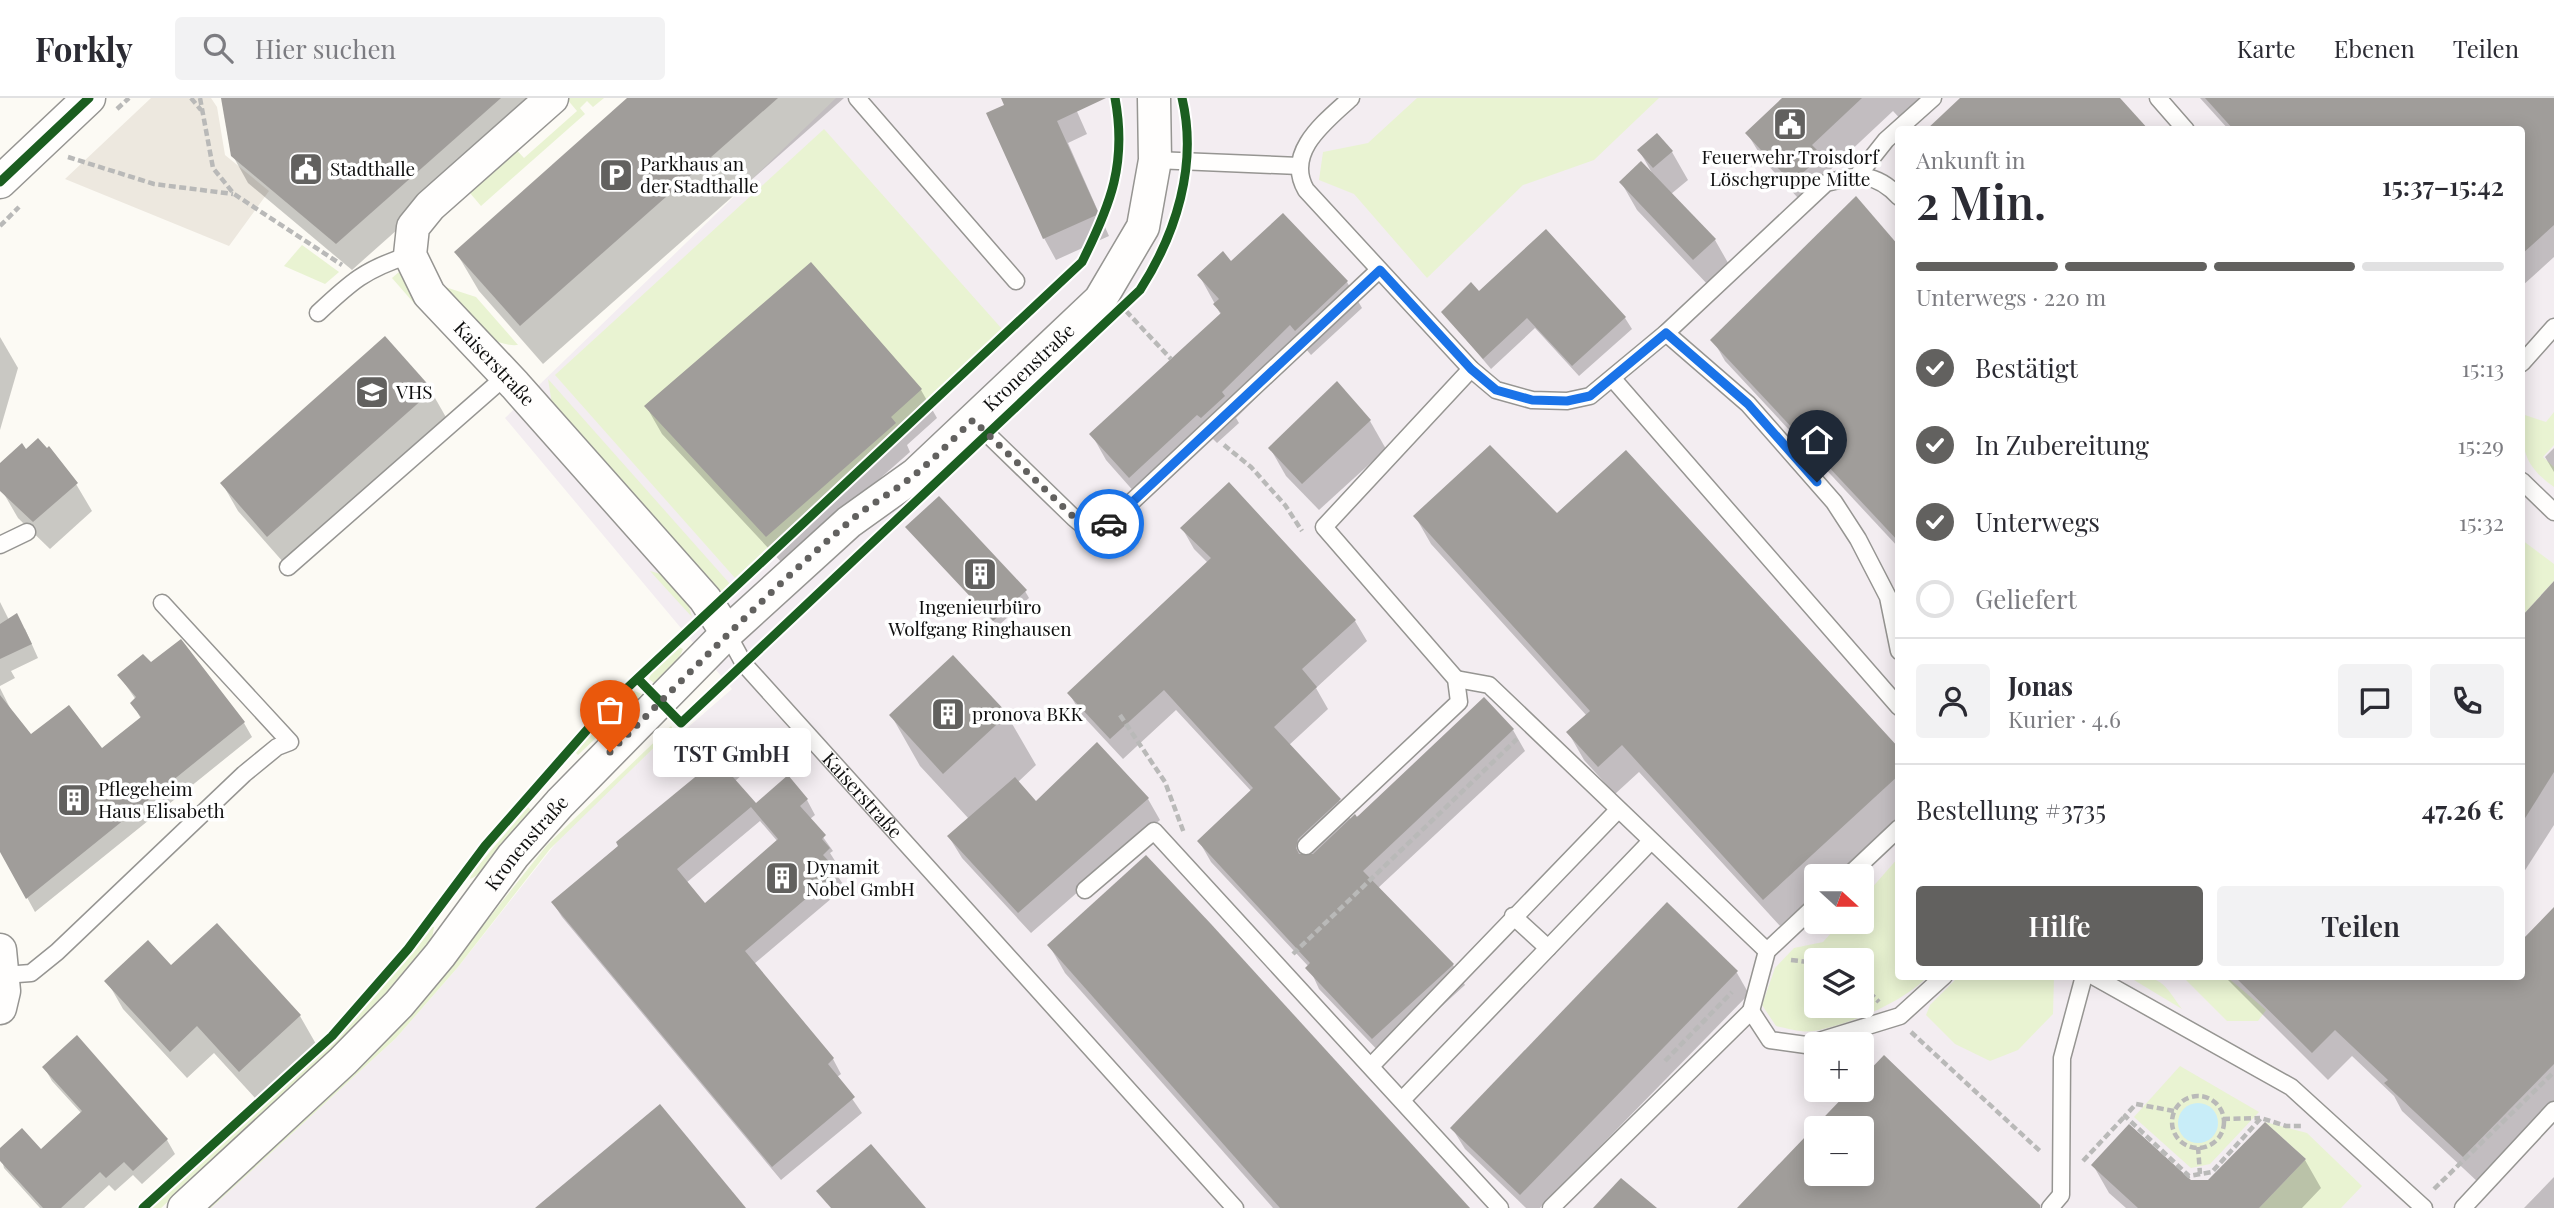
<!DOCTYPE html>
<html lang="de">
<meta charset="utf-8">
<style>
:root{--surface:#fff;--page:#f2f2f3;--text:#2b2b33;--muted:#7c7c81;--line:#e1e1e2;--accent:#62615f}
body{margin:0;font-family:"Playfair Display",serif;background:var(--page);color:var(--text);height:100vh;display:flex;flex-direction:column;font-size:26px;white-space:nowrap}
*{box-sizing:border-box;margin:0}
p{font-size:23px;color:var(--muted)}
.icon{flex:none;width:38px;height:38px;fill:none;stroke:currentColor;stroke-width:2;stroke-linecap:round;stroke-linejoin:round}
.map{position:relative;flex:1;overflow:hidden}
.panel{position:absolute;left:1895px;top:28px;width:630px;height:854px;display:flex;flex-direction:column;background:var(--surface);border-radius:7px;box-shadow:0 4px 18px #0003}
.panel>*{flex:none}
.needle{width:46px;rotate:111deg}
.tools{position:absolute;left:1804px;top:766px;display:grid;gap:14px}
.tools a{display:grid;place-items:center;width:70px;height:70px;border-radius:7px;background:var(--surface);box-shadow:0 4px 18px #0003;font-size:35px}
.pin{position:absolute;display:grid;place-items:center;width:60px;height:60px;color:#fff;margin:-72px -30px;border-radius:50% 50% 50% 0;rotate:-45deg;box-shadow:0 0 7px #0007}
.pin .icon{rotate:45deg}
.courier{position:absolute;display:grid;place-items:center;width:70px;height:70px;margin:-35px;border:5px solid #1a73e8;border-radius:50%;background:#fff;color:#222;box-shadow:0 2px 9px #0007}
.bubble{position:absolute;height:49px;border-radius:7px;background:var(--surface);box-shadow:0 4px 18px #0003;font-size:23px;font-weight:600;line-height:49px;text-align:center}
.headline em{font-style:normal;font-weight:600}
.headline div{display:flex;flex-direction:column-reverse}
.headline{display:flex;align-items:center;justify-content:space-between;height:119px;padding:0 21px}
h1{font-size:46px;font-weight:600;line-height:52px}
.bar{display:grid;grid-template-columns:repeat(4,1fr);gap:10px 7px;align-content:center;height:84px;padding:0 21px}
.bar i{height:9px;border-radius:5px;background:var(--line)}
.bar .current{background:var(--accent)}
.bar p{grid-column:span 4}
.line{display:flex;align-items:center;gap:18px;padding:0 21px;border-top:2px solid var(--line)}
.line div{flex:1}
.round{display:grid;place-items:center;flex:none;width:74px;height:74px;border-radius:7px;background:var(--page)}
ol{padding:0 21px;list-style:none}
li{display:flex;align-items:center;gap:21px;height:77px}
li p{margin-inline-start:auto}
li .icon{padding:7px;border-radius:50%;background:var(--accent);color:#fff;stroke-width:4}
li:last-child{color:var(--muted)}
li i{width:38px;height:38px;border:4px solid var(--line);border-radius:50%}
.primary-button{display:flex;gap:14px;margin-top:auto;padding:14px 21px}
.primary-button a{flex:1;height:80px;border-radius:7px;background:var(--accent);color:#fff;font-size:28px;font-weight:600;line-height:80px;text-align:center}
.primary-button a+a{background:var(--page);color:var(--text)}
header{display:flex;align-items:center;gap:42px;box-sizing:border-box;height:98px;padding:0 35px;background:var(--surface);border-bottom:2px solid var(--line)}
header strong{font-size:33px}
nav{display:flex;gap:38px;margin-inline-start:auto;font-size:24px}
.search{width:490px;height:63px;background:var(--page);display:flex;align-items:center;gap:18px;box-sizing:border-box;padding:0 24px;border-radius:7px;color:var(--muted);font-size:26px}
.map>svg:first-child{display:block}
</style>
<header>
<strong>Forkly</strong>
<div class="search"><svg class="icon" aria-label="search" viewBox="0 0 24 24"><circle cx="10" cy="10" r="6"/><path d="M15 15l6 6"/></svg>Hier suchen</div>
<nav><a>Karte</a><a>Ebenen</a><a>Teilen</a></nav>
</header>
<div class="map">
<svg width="2554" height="1110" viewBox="0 0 2554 1110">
<rect width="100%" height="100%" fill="#fcfaf4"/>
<path fill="#f3edf1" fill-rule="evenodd" d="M836,0H2554V1110H211L396,940L458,869L564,735L673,631L679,637L732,591L505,320ZM1899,32H2522V878H1899ZM1816,779H1862V824H1816ZM1816,863H1862V908H1816ZM1816,947H1862V992H1816ZM1816,1031H1862V1076H1816Z"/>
<g fill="#e9f3d2" fill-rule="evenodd">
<path d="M566,0H604L593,9L587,3L580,10L585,16L481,108L464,88L511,46L524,60L577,13Z"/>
<path d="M1417,0H1659L1594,62L1523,87L1427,180L1354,96L1319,82L1323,54L1368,45Z"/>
<path d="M824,31L1002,231L735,480L555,277Z"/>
<path d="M302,147L339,174L325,186L284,168Z"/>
<path d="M399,174L415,193L420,212L392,180Z"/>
<path d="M439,187L476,199L518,247C485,250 459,209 439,187Z"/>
<path d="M548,281L730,486L720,495L552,306Z"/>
<path d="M2554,314V347L2543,359L2554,369V389C2523,367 2522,351 2522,316L2546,324Z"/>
<path d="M2522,442L2554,466V483L2522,518Z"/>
<path d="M650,473L668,478L687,502L692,519Z"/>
<path d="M679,549L683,551L679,560L654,585L649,581L651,576Z"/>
<path d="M632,592L642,596L578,657L576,655L604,619Z"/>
<path d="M671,628L673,631L550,751L458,869L396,940L211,1110H207L373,957L430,894L547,747Z"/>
<path d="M528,709L531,712C516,731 491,773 470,781L471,776Z"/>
<path d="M1899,759V878L1927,879C1904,904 1848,927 1814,933C1802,935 1787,930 1776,928L1762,907L1775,870L1794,850L1823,844L1841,824H1862V801ZM1816,863H1862V908H1816Z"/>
<path d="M430,829H434L432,841L365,922L161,1110H148L295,975L334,944Z"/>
<path d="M1959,878L2054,879L2053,916L2018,952L1990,963L1955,946L1926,917L1930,907Z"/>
<path d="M2129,879C2163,878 2163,885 2182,911Z"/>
<path d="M2183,879H2227L2266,912L2258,923H2227Z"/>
<path d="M2180,968L2259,1014L2210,1066L2191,1070L2134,1019Z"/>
<path d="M2265,1024L2307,1035L2362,1088L2341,1110H2259L2306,1061Z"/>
</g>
<path fill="#ede8df" d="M151,0H211L217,9L225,57L269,93L229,148L65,81Z"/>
<circle fill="#c8edf8" cx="2198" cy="1025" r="20"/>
<g fill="#0003" fill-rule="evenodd">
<path d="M223,0H545L352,172L248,85L233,58Z"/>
<path d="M631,0H844L543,266L479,193L456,154Z"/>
<path d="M1007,0H1071L1087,36L1068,45L1109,138L1056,162L1044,140L1006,8Z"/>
<path d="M1785,0H1935L1906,27L1893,13L1829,73L1837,86L1809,112L1764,63L1747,35Z"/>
<path d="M2200,0H2554V159L2522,188V32H2229Z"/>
<path d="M1657,37L1672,54L1688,82L1671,96L1715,142L1731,170L1710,189L1637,112L1621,84L1652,75L1639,52Z"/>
<path d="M1283,118L1347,184L1362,210L1311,257L1306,251L1236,320L1239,325L1217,345L1213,341L1144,405L1106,362L1092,337L1221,217L1199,177L1231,165Z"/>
<path d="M1899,150V450L1725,263L1713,242Z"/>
<path d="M1479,196L1625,220L1632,231L1579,278L1535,230L1491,271L1443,214Z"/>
<path d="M0,239L18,270L0,332Z"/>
<path d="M921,292L937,320L907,347L910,354L783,466L662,336L646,308Z"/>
<path d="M431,293L447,321L284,465L238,413L222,385Z"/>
<path d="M1370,323L1386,351L1319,412L1286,378L1270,350Z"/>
<path d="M2554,350V374L2545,359Z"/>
<path d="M26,353L76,386L92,413L50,451L18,420L0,389V374Z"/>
<path d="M1415,418H1556L1899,652V719L1834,779H1816V795L1780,828L1639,674L1615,696L1584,662L1568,634L1587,618L1431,446Z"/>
<path d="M907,430L1025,493L1029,500L998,528Z"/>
<path d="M1182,430L1355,523L1367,543L1316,590L1328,611L1288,648L1339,702L1351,722L1513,632L1525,653L1378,790L1453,867L1465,887L1385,960L1319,891L1309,869L1211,764L1199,743L1252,694L1176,612L1123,661L1081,616L1069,595L1208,465L1194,451Z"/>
<path d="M2554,486V727L2522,777V521Z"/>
<path d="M0,504L9,522L25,531L38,560L11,573L15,580L0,588Z"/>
<path d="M150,566L244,625L252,639L35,814L0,750V590L12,614L31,638L102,653L141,621L133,606L136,602L119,577Z"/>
<path d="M891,617H1007L1036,667L1018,684L1036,705L1097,646L1148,701L1160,722L1031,835L962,760L949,739L969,721L920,668Z"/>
<path d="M745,653L754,667L735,683L756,707L807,702L815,717L810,721L833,753L830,755L837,766L832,770L845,789L754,866L833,961L841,976L837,979L862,1015L781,1082L562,819L553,805L699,678L689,661L711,655ZM760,723L778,744L705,807L686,785Z"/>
<path d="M1668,806L1737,875L1749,896L1540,1110H1526L1465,1051L1452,1030Z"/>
<path d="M2554,811V1009L2479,1085L2402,1013L2394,998L2352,958L2328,982L2224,878H2522V845Z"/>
<path d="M1049,847L1467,1110H1273L1065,875Z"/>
<path d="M171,869L300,918L316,946L256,1001L214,955L187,980L123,911L107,883Z"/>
<path d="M44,969L167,1042L175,1056L142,1086L133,1077L115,1093L109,1087L84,1110H40L4,1070L0,1053L41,1054L82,1016L52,983Z"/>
<path d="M2305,1062L2321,1090L2302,1110H2126L2109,1095L2093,1067L2190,1084H2209Z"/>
<path d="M2554,1079V1110H2524Z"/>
</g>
<g fill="#a09d9a" fill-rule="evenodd">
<path d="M221,0H501L336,146L231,58Z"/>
<path d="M627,0H778L520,228L454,154Z"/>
<path d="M1001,0H1106L1057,23L1099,116L1043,141L986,15L1004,7Z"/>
<path d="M1782,0H1862L1812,47L1822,57L1792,85L1745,35Z"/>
<path d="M1960,0H2120L2149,32H1926Z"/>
<path d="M2205,0H2554V127L2522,156V32H2234Z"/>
<path d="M1657,35L1673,53L1653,70L1637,52Z"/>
<path d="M1641,63L1716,141L1693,162L1619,84Z"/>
<path d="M1856,98L1899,148V444L1710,242Z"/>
<path d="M1283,115L1348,183L1295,233L1290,227L1222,294L1225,298L1201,320L1197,317L1129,380L1089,336L1221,215L1213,206L1219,201L1197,177L1223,153L1231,163Z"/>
<path d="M1546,131L1626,219L1572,268L1527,220L1483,261L1441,214L1471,184L1479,193Z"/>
<path d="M811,164L922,291L891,319L896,325L766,439L644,308Z"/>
<path d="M385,238L433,292L267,439L220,385Z"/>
<path d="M1337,283L1371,322L1302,386L1268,350Z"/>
<path d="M38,340L47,350L49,348L78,385L33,424L0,393V365L22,345L26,351Z"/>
<path d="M1490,347L1557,415L1626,352L1899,650V677L1763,802L1622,647L1598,669L1566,634L1590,613L1413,418Z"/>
<path d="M1229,384L1356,522L1302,571L1317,589L1274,629L1341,701L1298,741L1296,750L1299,756H1313L1355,716L1357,719L1484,599L1514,631L1363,773L1454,866L1372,941L1305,870L1310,865L1197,743L1253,690L1164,592L1110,641L1067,595L1211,460L1180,430Z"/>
<path d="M939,398L1027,492L993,523L905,429Z"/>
<path d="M2554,483V674L2522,725V518Z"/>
<path d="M17,515L32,546L0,561V526Z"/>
<path d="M181,541L245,624L26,801L0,754V597L31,636L69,607L102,650L141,619L130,605L136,599L117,577L143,556L151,564Z"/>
<path d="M953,557L1008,616L943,676L889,617Z"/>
<path d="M732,634L747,652L725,670L756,705L788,677L808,701L800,708L826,737L822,741L830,750L823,757L838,773L745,853L834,960L828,966L855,999L772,1069L551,804L618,748L616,744L700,675L687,661L705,646L711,653ZM751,709L778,741L705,805L677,771Z"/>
<path d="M1097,644L1149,700L1018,815L947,738L1015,679L1036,703Z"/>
<path d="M1146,757L1211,826L1470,1110H1280L1047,847Z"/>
<path d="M1667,804L1738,873L1520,1097L1450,1030Z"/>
<path d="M2554,809V966L2463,1059L2384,985L2388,982L2335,932L2312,955L2234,878H2522V842Z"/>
<path d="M217,825L301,917L239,974L197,928L170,954L104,883L148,842L171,867Z"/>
<path d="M77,937L168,1041L133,1073L124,1064L106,1080L100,1074L61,1110H43L0,1063V1050L22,1030L41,1051L82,1013L42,969Z"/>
<path d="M1884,957L2040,1107V1110H1737L1850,992H1862V980ZM1816,1031H1862V1076H1816Z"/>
<path d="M660,1006L746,1110H535Z"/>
<path d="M2265,1024L2306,1061L2259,1110H2138L2091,1067L2129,1026L2191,1082H2208Z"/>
<path d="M871,1046L926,1110H831L816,1093Z"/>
<path d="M1621,1080L1657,1110H1593Z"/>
</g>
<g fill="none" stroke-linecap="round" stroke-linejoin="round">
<g stroke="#969592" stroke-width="19">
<g id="lane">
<path d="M857,0L1016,183"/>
<path d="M1351,0C1326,23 1284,54 1306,92L1471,271L1496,292L1532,302L1567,303L1590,298L1666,235L1826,85C1857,77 1875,73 1899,99"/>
<path d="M2158,0L2186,32"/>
<path d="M1155,62L1299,68"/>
<path d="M1859,76L1886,42L1933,0"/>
<path d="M318,215C351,184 365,171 410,157"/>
<path d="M1666,235L1748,306L1834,404L1858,441L1888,499L1899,553"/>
<path d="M2522,265L2554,229"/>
<path d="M1613,281L1899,609"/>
<path d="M973,322L1074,420C1085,430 1092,434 1106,428L1379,172"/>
<path d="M2522,383L2554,414"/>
<path d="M0,447L27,434"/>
<path d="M288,469L507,277"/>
<path id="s1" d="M727,535L744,566L1235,1110"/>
<path d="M1456,581L1489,587L1767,853"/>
<path d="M1306,748L1459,604L1456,581L1324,429L1471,271"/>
<path d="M1847,779L1899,730"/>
<path d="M1085,792L1154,733L1500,1110"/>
<path d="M1513,818L1548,850"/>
<path d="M4,877L31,875L57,854L244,676L277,649L290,644L162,505"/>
<path d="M2093,878L2291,989L2424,1110"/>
<path d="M1751,913L1767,853L1816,807"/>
<path d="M1371,968L1618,712"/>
<path d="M1402,1002L1651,743"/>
<path d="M1551,1110L1751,913L1770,942L1806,947L1900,918L1944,878"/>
<path d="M2050,1110L2061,1097L2062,960L2084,878"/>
<path d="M2463,1110L2554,1012"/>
</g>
</g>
<g stroke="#969592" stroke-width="35">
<g id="street">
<path id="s2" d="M552,0L430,108L413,129L410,157L429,196L515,287L705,501L727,535"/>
<path d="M0,84L89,0"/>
<path d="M0,852L4,893L0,910"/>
<path id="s3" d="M184,1110L343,963L399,906L440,857L513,758L560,705L727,535L849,424L916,376L1100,202L1143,129L1155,62L1154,0"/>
</g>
</g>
<g stroke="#b9b9b8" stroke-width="4.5" stroke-dasharray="7 3.5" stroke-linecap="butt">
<path d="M191,0L201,12"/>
<path d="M200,0L213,70L234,96L342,167"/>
<path d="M117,11L129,0"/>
<path d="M68,59L154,86L233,96"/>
<path d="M0,128L19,109"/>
<path d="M1126,213L1171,261"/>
<path d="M1224,347L1251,369L1285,407L1302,433"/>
<path d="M1120,617L1165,684L1184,735"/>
<path d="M1293,856L1517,641"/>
<path d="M1791,862L1816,865"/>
<path d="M1862,887L1879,904"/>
<path d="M1911,934L2041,1054"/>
<path d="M1665,963L1732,894"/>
<circle cx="2198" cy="1024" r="26"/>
<path d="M2174,1013L2136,1006L2125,1018L2189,1078L2212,1074L2261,1020L2286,1028H2301"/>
<path d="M2223,1021L2260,1020"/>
<path d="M2198,1049L2200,1076"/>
<path d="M2083,1063L2125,1018"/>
<path d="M2434,1091L2554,974"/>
</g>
<use href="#lane" stroke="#fffefd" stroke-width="16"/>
<use href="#street" stroke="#fffefd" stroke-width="32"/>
<g stroke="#fff" stroke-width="13">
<g id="cycleway">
<path d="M0,84L89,0"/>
<path d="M638,581L681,625L1140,192C1176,136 1198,67 1182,0"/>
<path d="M143,1110L332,938L408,851L485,748L608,608L1082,164C1111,106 1127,65 1115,0"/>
</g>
</g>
<use href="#cycleway" stroke="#1b5e20" stroke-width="9"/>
</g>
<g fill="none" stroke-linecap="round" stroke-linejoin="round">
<path stroke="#62615f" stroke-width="7" stroke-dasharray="0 12.6" d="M610,654C689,576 765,496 849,424C871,405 897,392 918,374C937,358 955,339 973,322L1083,428L1092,432L1109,426"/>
<path stroke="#1a73e8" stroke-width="9" d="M1109,426L1380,172L1471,271L1496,292L1532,302L1567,303L1590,298L1666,235L1748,306L1817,384"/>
</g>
<defs>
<g id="civic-square" transform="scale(1.75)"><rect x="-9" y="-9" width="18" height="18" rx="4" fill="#62615f" stroke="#fff"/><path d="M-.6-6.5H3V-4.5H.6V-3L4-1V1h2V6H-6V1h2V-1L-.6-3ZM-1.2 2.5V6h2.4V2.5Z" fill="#fff"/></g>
<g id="parking-square" transform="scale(1.75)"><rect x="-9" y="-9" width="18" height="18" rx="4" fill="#62615f" stroke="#fff"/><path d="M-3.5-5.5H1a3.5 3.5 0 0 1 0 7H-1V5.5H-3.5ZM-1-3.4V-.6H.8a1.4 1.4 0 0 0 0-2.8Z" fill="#fff"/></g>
<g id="school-square" transform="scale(1.75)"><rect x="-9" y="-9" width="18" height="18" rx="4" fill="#62615f" stroke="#fff"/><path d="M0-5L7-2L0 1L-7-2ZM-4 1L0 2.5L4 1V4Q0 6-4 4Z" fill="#fff"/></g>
<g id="building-square" transform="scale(1.75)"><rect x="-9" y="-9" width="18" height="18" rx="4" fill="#62615f" stroke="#fff"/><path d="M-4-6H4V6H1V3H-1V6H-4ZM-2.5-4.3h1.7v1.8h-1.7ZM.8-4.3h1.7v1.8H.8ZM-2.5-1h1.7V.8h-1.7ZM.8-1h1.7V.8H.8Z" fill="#fff"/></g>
</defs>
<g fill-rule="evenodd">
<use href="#civic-square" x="1790" y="26"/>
<use href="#civic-square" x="306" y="71"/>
<use href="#parking-square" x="616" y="77"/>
<use href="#school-square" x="372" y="294"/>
<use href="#building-square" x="980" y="476"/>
<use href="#building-square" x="948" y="616"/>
<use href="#building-square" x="74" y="702"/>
<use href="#building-square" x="782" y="780"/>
</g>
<g text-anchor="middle" stroke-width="7" stroke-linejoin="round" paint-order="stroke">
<g font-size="19" fill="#0f0f0f" stroke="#fff" text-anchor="start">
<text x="1790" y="66" text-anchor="middle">Feuerwehr Troisdorf<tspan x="1790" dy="22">Löschgruppe Mitte</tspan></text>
<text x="640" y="73">Parkhaus an<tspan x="640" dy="22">der Stadthalle</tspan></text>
<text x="330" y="78">Stadthalle</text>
<text x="396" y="301">VHS</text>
<text x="980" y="516" text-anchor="middle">Ingenieurbüro<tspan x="980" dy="22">Wolfgang Ringhausen</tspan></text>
<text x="972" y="623">pronova BKK</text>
<text x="98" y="698">Pflegeheim<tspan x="98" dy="22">Haus Elisabeth</tspan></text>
<text x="806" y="776">Dynamit<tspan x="806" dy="22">Nobel GmbH</tspan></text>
</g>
<g font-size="19" fill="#0f0f0f" stroke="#fff">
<text dy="7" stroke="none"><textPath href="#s2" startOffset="357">Kaiserstraße</textPath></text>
<text dy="7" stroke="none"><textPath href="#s3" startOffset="1195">Kronenstraße</textPath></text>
<text dy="7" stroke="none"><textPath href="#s1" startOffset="212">Kaiserstraße</textPath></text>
<text dy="7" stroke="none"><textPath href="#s3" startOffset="502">Kronenstraße</textPath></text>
</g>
</g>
</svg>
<div class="tools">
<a><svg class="needle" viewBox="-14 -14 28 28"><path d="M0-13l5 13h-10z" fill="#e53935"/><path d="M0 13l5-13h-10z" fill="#7c7c81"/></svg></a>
<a><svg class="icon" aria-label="layers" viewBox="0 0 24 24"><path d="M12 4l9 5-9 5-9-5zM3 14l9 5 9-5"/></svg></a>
<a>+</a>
<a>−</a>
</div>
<div class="pin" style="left:610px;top:654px;background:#ea580c"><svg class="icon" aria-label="bag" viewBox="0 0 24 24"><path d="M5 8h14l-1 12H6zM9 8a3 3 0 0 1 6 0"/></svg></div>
<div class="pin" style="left:1817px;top:384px;background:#1f2937"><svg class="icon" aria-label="home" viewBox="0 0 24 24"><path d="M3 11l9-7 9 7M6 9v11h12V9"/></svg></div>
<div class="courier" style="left:1109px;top:426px"><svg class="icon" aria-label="car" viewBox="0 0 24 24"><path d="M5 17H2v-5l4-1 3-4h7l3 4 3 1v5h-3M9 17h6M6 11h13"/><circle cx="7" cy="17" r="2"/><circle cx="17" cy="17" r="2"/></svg></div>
<div class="bubble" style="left:653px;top:630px;width:158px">TST GmbH</div>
<section class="panel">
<div class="headline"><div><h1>2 Min.</h1><p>Ankunft in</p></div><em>15:37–15:42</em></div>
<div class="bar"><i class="current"></i><i class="current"></i><i class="current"></i><i></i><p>Unterwegs · 220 m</p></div>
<ol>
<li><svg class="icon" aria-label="check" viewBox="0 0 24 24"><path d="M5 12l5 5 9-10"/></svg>Bestätigt<p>15:13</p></li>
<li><svg class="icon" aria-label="check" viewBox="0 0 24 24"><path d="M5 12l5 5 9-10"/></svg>In Zubereitung<p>15:29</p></li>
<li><svg class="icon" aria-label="check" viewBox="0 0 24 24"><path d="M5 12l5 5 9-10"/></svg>Unterwegs<p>15:32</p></li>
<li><i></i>Geliefert</li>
</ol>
<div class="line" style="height:126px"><a class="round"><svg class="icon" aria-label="person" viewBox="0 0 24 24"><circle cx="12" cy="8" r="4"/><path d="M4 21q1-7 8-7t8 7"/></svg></a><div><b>Jonas</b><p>Kurier · 4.6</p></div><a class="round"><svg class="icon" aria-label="chat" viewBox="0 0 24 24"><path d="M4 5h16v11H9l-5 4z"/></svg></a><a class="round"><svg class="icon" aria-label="phone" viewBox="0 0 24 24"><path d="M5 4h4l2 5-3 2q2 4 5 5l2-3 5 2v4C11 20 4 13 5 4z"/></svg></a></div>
<div class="line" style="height:91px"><div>Bestellung #3735</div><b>47.26 €</b></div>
<div class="primary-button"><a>Hilfe</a><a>Teilen</a></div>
</section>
</div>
